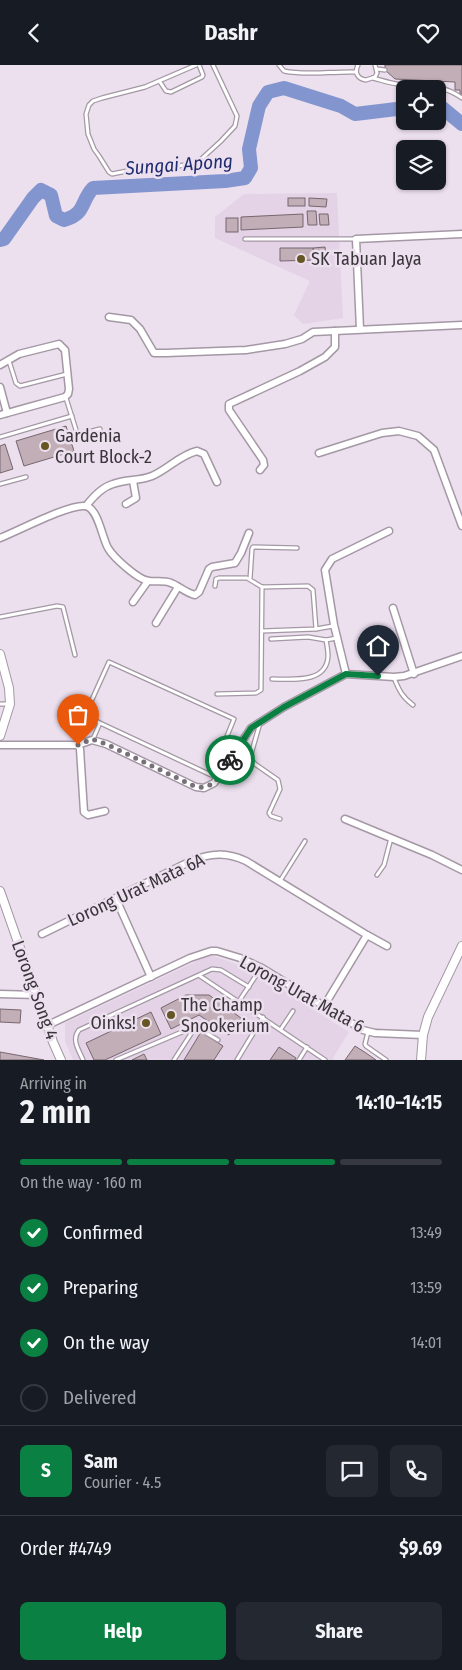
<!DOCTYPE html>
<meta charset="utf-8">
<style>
:root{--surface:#171b24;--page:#242831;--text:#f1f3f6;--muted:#9ea1a6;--line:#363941;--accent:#0b8043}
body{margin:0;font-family:"Fira Sans Condensed",sans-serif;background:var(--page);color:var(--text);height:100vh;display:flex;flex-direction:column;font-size:19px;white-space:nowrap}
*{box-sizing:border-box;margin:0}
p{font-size:16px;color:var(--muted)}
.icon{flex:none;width:28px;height:28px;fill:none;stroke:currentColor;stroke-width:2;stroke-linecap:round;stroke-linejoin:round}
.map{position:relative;height:995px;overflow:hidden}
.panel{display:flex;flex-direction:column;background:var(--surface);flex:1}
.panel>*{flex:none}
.buttons{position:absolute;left:396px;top:15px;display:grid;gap:10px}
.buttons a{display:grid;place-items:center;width:50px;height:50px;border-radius:8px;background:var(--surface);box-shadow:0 1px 4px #0004;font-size:25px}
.pin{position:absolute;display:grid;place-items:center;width:42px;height:42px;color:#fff;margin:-51px -21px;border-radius:50% 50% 50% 0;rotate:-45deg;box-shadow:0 0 5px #0007}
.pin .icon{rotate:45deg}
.courier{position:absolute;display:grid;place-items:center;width:50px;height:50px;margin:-25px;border:4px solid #0b8043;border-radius:50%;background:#fff;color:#222;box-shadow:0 1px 6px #0007}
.headline em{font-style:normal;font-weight:700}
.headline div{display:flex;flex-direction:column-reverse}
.headline{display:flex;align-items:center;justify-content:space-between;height:85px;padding:0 20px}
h1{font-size:32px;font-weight:700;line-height:38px}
.bar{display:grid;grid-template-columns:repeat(4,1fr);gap:8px 5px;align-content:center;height:60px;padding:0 20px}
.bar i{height:6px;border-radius:4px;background:var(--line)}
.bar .active{background:var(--accent)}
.bar p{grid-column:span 4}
.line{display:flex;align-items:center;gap:12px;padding:0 20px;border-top:1px solid var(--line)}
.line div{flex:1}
.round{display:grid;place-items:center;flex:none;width:52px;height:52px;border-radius:8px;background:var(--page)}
ol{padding:0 20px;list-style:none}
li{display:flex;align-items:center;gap:15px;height:55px}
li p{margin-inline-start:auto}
li .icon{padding:5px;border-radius:50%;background:var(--accent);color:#fff;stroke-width:4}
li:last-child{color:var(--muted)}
li i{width:28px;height:28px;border:2px solid var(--line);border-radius:50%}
.action{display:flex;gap:10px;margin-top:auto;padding:10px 20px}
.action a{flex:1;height:58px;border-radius:8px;background:var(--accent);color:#fff;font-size:20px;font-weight:700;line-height:58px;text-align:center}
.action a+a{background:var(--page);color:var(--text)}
header{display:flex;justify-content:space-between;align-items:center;height:65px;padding:0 20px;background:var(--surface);font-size:22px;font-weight:700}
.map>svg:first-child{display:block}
</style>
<header><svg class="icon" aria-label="back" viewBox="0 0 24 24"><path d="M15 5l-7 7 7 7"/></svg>Dashr<svg class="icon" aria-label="heart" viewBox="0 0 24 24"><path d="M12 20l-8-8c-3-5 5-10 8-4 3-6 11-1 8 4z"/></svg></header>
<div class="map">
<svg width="462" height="995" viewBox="0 0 462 995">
<rect width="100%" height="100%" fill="#ecdfee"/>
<g fill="#e4d2e6">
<path d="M337,128L343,253L303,259L294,250L310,216L215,173V152L244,129Z"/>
<path d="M210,890L248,903L349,967L333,993L335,995H73L65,976V958Z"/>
</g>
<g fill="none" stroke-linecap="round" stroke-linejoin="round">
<g stroke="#8395ce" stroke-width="14">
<path d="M438,40L440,41L462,59"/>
<path d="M0,175L4,174L33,133L41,125L51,130L56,151L64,155C86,149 80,137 93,123L225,116L245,113L251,103L249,84L259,41L268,27L284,23L341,41L355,49L405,43"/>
</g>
</g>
<g fill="#c1aeb7" stroke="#77666e">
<path d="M385,0H462V29H460V25H455V17L395,14L385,5Z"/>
<rect x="288" y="133" width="17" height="8"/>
<path d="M309,133L327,134L326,142L309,141Z"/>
<path d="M307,146H316L317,160H308Z"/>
<path d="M303,149V162L241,165V152Z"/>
<path d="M319,149H328L329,160H320Z"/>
<rect x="226" y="153" width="12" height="14"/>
<path d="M325,182L326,195H314L313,183Z"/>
<path d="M280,183H313L314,195L280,196Z"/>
<path d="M66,361L74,386L24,401L16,376Z"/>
<path d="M5,379L13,404L0,408V381Z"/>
<path d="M186,930H209L241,953L229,970L199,950L171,964L161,943Z"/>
<path d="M0,944L21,945L20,958L0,957Z"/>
<path d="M151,947L161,969L105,995H94L86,978Z"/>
<path d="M201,967L223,981L214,995H184Z"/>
<path d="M355,981L366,988L376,995H345Z"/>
<path d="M279,982L296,993L295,995H270Z"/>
<path d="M0,987L44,995H0Z"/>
<path d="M144,989L147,995H132Z"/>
</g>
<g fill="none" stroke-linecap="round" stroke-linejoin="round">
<g stroke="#a498a5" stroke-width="5.5">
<g id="service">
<path d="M196,0L145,22L102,33L93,36L89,40L86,49L88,69L94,84L99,91L109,107L112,109L132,105L179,101L198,97L221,76L235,61L237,51L213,0"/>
<path d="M279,0L284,6C308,11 332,6 356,7"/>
<path d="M358,0C354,8 358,14 366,15L375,12L377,8L375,0"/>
<path d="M377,4L385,5"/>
<path d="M373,13C381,15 389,18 397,19C423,22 439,17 462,33"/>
<path d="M160,17L166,26L171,27L202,12L203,10L199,0"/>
<path d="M245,174H356"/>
<path d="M9,296L16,318L20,321L67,309"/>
<path d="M66,333L77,368L80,369L100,364"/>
<path d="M0,372L72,351"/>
<path d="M0,419L26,412"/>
<path d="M250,514L252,484L253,482L297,483"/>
<path d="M215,521L216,514L219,513H247L262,522L308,521L313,525L316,564"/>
<path d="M0,552L57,541L63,542L75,590"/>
<path d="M262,566L316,564L333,561"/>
<path d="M271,574L308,572L326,575"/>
<path d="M394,613C399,625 402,632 413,640"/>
<path d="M272,614C291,614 327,619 328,591C328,586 327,580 326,575L337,573"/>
<path d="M217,629L256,628L261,625L262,522"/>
<path d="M0,639H9"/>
<path d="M260,658L250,693L255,699L278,715L280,724L269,748L271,751L280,754"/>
<path d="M93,674L100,658L211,710L234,654L109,597L85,650L100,658"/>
<path d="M377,810L384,800L391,773"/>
<path d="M280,816L305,776"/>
<path d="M200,911L325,995"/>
<path d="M239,936L261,903"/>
<path d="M196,962L218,975"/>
<path d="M281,964L293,946"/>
<path d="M368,967L365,979L366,981L386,995"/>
<path d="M83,995C79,985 71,975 79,965L212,904L221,905L249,922"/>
<path d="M116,995L196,961"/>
<path d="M174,995L196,961"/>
<path d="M237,995L263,952"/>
<path d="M299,995L307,982"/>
</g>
</g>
<g stroke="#a498a5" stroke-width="9">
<g id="minor">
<path d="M109,252L131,255L140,264L154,288H166L246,285L285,279L302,274L313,267L462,260"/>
<path d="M360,264L356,174L462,169"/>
<path d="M0,300L19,289L59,279L65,285L69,324L68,329L65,332L0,350"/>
<path d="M0,322L7,348"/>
<path d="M319,388L382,368L399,366L418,371L434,385L462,461"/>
<path d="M260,405L264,400L263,395L229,345V339L300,306L325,292L335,282V266"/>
<path d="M126,439L136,433L133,416"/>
<path d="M86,441C93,432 102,422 113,419C126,414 140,416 152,411C168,404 180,390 197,386L204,389L217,417"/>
<path d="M0,473C18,466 69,439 85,441C98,442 102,473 108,483C113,492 138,515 149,516C156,517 164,515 171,518C179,521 186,528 195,530L199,527L209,504L212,502L235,498L241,488L249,468"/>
<path d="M133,537L148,516"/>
<path d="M393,543L414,609"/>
<path d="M156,558L178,522"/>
<path d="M346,609L334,560L325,505L332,494L389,466"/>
<path d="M0,680H78L80,684L84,747L88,750L105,746"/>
<path d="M78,680L92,675L106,679L196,722L204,723L214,718L251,663L284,642L346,609L394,612L404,611L462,591"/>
<path d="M345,754L432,790L462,805"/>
<path d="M116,834L151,912"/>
<path d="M42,869L191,796C211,788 226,787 246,796L367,870L387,881"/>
<path d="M0,929L37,930"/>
<path d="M324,941L367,870"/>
<path d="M48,960L190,893L211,886H217L240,893L262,903L363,965L375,968L423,970"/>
</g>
</g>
<g stroke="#a498a5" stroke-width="10">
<g id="tertiary">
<path d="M0,589L9,623L10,639L0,671"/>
<path d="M0,826L53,977L61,995"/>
<path d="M421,995L423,970L428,952L462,881"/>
</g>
</g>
<use href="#service" stroke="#fff" stroke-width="3"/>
<use href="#minor" stroke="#fff" stroke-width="6"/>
<use href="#tertiary" stroke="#fff" stroke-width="8"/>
</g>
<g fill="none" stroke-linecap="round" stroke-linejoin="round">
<path stroke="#78707a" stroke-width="5" stroke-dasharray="0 9" d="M78,680L92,674L106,679L196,722C214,725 221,709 230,695"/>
<path stroke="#0b8043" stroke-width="6" d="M230,695L251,663L284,642L346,609L378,611"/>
</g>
<g fill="#665623" stroke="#ecdfee" stroke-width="2">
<circle cx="301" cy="194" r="5"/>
<circle cx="45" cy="381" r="5"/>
<circle cx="171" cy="950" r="5"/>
<circle cx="146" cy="958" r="5"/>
</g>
<g text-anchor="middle" stroke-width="5" stroke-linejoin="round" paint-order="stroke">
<g font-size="18" fill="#3a353b" stroke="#ecdfee" text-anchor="start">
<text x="311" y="200">SK Tabuan Jaya</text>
<text x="55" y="377">Gardenia<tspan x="55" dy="21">Court Block-2</tspan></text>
<text x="181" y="946">The Champ<tspan x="181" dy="21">Snookerium</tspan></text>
<text x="136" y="964" text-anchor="end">Oinks!</text>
</g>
<g font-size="18" fill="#3a353b" stroke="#ecdfee">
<text transform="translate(136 825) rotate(-25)" y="6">Lorong Urat Mata 6A</text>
<text transform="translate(35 925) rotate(70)" y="6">Lorong Song 4</text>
<text transform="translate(302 929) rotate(29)" y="6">Lorong Urat Mata 6</text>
</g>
<g font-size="19" font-style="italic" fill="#1f2c70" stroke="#ecdfee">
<text transform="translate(179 99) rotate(-4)" y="7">Sungai Apong</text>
</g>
</g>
</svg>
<div class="buttons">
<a><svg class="icon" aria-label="locate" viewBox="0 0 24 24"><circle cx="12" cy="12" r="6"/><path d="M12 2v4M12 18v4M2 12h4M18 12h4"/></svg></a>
<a><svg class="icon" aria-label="layers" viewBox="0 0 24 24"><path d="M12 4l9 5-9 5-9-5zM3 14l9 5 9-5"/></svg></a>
</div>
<div class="pin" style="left:78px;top:680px;background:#ea580c"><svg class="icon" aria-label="bag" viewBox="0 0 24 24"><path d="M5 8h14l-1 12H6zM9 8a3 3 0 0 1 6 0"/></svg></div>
<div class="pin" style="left:378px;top:611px;background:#1f2937"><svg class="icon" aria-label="home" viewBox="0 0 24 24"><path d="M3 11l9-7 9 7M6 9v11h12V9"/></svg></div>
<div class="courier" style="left:230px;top:695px"><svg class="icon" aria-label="bike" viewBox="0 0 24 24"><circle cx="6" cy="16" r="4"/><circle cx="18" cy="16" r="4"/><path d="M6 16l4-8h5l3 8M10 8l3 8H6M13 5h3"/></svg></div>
</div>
<section class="panel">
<div class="headline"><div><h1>2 min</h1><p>Arriving in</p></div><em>14:10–14:15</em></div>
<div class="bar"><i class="active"></i><i class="active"></i><i class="active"></i><i></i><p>On the way · 160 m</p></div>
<ol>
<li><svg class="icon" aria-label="check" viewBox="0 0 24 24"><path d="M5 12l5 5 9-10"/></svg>Confirmed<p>13:49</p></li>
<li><svg class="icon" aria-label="check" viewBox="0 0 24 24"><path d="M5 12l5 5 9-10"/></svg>Preparing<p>13:59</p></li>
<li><svg class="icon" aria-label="check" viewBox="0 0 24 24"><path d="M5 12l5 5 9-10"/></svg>On the way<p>14:01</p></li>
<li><i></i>Delivered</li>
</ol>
<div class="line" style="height:90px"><b class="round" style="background:var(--accent);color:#fff">S</b><div><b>Sam</b><p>Courier · 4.5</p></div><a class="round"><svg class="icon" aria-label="chat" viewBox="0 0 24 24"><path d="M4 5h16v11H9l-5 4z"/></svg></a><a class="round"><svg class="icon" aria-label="phone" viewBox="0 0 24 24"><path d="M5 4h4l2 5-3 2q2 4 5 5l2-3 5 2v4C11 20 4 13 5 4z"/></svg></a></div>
<div class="line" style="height:65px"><div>Order #4749</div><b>$9.69</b></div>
<div class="action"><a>Help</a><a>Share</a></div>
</section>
